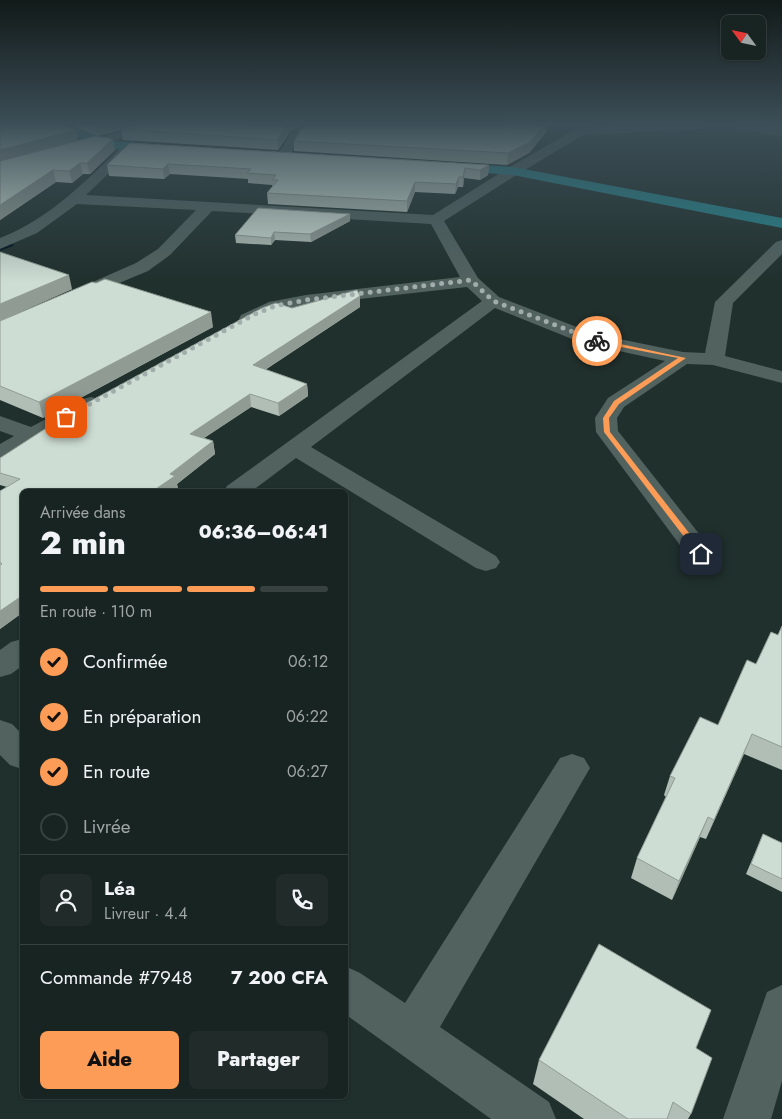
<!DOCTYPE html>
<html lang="fr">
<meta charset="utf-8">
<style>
:root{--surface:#182422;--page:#212c2a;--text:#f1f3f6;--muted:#9fa4a5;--line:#364140;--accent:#fd9c56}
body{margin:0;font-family:Jost,sans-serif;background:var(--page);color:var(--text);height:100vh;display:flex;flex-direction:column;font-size:19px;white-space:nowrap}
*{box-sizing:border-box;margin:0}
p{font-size:16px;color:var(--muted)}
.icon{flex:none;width:28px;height:28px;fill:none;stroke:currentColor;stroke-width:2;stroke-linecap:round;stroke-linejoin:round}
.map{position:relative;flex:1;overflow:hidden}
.details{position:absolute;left:20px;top:489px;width:328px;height:610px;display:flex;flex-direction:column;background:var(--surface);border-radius:8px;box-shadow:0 1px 4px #0004,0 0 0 1px var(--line)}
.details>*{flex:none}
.needle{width:32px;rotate:303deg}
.controls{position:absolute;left:721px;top:15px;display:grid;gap:10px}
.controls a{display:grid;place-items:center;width:45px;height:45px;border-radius:8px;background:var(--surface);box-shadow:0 1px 4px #0004,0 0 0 1px var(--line);font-size:25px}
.pin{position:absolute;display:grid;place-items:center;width:42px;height:42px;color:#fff;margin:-21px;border-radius:10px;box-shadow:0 2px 8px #0006}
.courier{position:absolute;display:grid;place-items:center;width:50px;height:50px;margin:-25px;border:4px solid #fd9c56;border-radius:50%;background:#fff;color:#222;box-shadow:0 1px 6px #0007}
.summary em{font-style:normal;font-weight:800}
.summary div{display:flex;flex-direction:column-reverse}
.summary{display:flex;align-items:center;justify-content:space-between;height:85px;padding:0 20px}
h1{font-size:32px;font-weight:800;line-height:38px}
.bar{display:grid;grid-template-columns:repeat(4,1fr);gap:8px 5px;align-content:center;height:60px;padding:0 20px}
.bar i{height:6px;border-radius:4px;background:var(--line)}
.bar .selected{background:var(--accent)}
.bar p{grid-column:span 4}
.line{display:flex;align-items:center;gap:12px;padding:0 20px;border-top:1px solid var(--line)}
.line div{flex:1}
.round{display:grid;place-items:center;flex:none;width:52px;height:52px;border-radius:8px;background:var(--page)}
ol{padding:0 20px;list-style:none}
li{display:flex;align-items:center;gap:15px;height:55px}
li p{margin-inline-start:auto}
li .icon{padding:5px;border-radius:50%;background:var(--accent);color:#111;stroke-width:4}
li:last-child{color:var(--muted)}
li i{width:28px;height:28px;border:2px solid var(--line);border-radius:50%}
.cta{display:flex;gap:10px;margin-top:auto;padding:10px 20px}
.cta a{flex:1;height:58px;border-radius:8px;background:var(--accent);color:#111;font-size:20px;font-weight:800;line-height:58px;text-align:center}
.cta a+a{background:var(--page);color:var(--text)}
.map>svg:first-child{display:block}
</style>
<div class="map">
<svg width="782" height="1119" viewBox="0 0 782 1119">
<rect width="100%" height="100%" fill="#20302d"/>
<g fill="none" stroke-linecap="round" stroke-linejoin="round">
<g fill="#011520" fill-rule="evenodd">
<path d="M137,125H145L111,136L107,135Z"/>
<path d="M11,243L14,245L13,246L0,251V247Z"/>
</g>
<g fill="#51625f" fill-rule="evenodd">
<path d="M145,125H166L164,127L0,172V164Z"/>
<path d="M306,125H321L300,139L287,160H277L276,157L291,134Z"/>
<path d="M635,125H710L704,129L583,135L518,174L444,221L478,278L499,297L595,334L683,352L705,353L715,302L776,242L782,240V254L733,303L725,356L782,371V383L713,365L687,364L624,407L617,418L618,431L715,554L711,560L701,563L691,560L596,432L595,418L608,398L665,361L582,343L495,308L311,447L496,556L500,562L496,568L486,571L476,568L296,458L252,491H224L227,486L482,301L467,287L306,305L280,310L255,323L248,325L241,323L239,319L241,315L269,302L306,295L460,277L431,224L212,211L170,255L148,271L76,301L70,300L67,296L70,292L136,263L158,249L196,210L77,204L37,233L0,249V238C50,219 86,180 125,144H133L135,147L133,150L86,195L433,215L508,168L576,129Z"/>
<path d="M728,125H761L782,128V136L734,129Z"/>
<path d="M91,397L99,399L102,404L99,409L8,458L0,460V444L14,436L0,431V416L31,427L83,399Z"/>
<path d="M22,639V666L11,674L0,677V650L11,642Z"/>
<path d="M0,720L12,724L22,734V769L10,765L0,755Z"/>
<path d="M572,754L584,758L590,768L440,1027L549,1102L556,1119H491L345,1014V966L360,973L405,1003L560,758Z"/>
<path d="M782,985V1081L771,1119H723L767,992Z"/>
</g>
<g fill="#25848c" fill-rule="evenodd">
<path d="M44,125H63L112,141L163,145L169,149L163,153L111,149L46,127Z"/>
<path d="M450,163L513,167L782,218V228L513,175L445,170L443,167L445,164Z"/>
</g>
</g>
<g fill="#b1beb5">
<path d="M0,125L78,141L115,150L90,174H83L72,183L56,182L0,220Z"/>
<path d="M68,125H137L98,136Z"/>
<path d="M307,125H547L546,132L529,153L507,165L294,151V141Z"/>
<path d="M121,129L290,132L278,150L123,140Z"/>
<path d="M130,143L489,165L488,175L480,180L464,178L463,187H458L455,194L415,192L407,212L268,204L267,193L272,187V185L248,183V179L170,174L164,179L109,176L107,165Z"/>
<path d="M350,214V221L311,242L275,240L271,245L236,243L235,235Z"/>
<path d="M0,252L72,289L9,317L213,327L43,418L0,400Z"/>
<path d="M360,296V307L265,370L307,384L308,396L279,416L251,407L204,438L213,441L215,454L177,484L178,489L175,491H22V613L0,629V491L7,487L0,485V458L63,417V416L292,308Z"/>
<path d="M782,626V770L744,754L706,839L700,837L672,900L631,878L637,858L666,797L664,795L670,776L718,725L756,664L778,635Z"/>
<path d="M763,834L782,843V892L746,874Z"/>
<path d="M696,1048L691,1114L688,1119H584L533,1084L539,1060Z"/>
</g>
<g fill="#909b94">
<path d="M95,125H137L98,136Z"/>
<path d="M287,125H302L290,132L278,150L277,140Z"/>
<path d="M544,125H547L546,132L529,153L507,165L508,153Z"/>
<path d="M76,130L78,141L0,162V150Z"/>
<path d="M113,139L115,150L90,174L87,163Z"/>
<path d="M80,163L83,174L72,183L69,171Z"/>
<path d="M168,164L170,174L164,179L163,169Z"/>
<path d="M489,165L488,175L480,180V170Z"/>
<path d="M465,168L464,178L463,187V177Z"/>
<path d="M53,170L56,182L0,220V205Z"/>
<path d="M459,177L458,187L455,194L456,184Z"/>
<path d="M415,182V192L407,212V201Z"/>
<path d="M350,214V221L311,242L310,234Z"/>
<path d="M274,232L275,240L271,245V238Z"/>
<path d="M69,275L72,289L0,321V304Z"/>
<path d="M360,296V307L254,377L253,365Z"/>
<path d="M211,312L213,327L43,418L39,402Z"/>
<path d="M307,384L308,396L279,416L278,403Z"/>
<path d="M250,394L251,407L192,446L190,434Z"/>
<path d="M213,441L215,454L177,484L178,489L175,491H153L170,474Z"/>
<path d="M19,598L22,609V613L0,629V611Z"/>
<path d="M752,734L744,754L706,839L714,820Z"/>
<path d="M708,817L700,837L672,900L679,881Z"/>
</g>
<g fill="#ceddd3" stroke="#909b94">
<path d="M0,125H64L76,130L0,150Z"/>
<path d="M137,125H287L277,140L121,129Z"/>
<path d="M307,125H544L530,142L508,153L294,141L301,130Z"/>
<path d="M96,136L113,139L87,163H80L69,171L53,170L0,205V161Z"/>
<path d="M130,143L489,165L480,170L465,168L463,177H459L456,184L415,182L407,201L267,193L278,180H272L276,175L247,173L251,169L168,164L163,169L107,165Z"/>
<path d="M258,208L350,214L310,234L274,232L271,238L235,235Z"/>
<path d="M0,252L69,275L0,304Z"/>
<path d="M105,279L211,312L39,402L0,386V321L92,282L96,283Z"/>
<path d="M357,290L360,296L253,365L307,384L278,403L250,394L190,434L213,441L170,474L175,476L153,491H22V600L19,598L0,611V565L2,564L0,562V491L20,479L0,473V458L65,416H63L262,308L276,303L292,308Z"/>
<path d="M782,626V747L752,734L714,820L708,817L679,881L637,858L675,778L670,776L700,717L718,725L747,660L756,664L771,632L778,635Z"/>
<path d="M763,834L782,843V879L751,864Z"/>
<path d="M599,944L711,1010L696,1048L712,1058L691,1114L673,1102L667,1119H628L539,1060Z"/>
</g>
<linearGradient id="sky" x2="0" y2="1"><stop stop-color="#121a19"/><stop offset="0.44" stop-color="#3c4e57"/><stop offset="1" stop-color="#3c4e57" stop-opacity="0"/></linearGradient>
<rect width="782" height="282" fill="url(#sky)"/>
<path fill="#fd9c56" d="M597,339L686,358L619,404L609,418L610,432L704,552V555H698L604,432L603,418L614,401L678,358L595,342Z"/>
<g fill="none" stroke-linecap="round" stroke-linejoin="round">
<path stroke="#a1adab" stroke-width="5" stroke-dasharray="0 9" d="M66,417L255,314L275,306L306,300L471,280L493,301L597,341"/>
</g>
</svg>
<div class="controls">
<a><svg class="needle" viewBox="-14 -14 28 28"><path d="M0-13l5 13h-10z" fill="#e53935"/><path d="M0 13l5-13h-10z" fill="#9fa4a5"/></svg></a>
</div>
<div class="pin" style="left:66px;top:417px;background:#ea580c"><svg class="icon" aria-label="bag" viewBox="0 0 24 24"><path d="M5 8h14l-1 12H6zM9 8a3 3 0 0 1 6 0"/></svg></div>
<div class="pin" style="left:701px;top:554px;background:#1f2937"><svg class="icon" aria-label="home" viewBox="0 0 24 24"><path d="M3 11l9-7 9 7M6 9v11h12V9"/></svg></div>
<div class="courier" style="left:597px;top:341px"><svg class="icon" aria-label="bike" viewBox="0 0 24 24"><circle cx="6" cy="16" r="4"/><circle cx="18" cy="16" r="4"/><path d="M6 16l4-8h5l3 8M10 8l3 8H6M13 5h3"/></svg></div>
<section class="details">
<div class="summary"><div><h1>2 min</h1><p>Arrivée dans</p></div><em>06:36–06:41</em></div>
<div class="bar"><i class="selected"></i><i class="selected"></i><i class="selected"></i><i></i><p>En route · 110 m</p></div>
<ol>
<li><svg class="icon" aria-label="check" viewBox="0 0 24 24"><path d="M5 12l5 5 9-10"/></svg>Confirmée<p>06:12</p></li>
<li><svg class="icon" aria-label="check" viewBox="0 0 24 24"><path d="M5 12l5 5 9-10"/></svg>En préparation<p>06:22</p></li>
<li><svg class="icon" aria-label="check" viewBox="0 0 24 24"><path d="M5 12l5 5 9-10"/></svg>En route<p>06:27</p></li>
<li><i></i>Livrée</li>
</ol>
<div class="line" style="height:90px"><a class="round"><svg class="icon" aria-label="person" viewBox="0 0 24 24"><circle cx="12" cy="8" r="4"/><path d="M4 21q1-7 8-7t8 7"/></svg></a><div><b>Léa</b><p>Livreur · 4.4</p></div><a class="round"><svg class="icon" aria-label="phone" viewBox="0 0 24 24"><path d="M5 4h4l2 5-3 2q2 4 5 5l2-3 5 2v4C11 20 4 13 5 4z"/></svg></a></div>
<div class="line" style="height:65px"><div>Commande #7948</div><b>7 200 CFA</b></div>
<div class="cta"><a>Aide</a><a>Partager</a></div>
</section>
</div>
